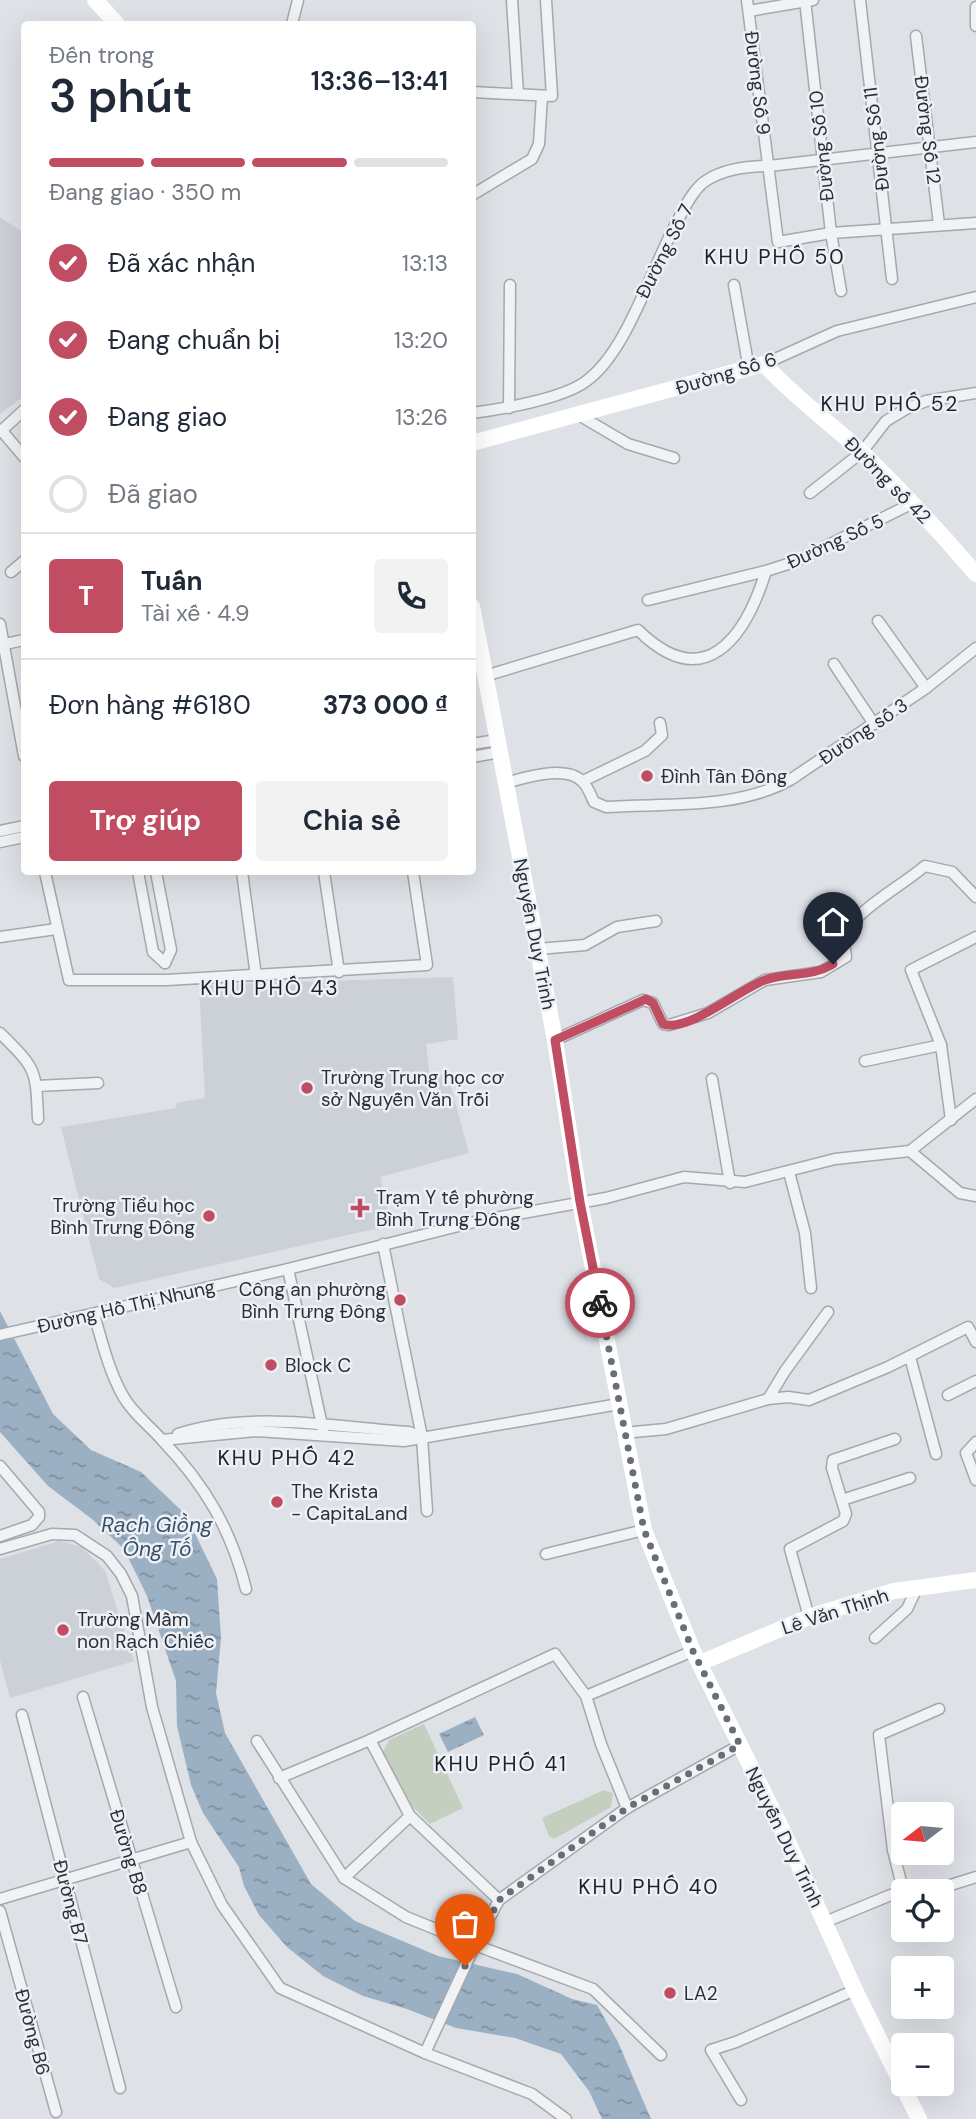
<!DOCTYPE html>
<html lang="vi">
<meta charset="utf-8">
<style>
:root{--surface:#fff;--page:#f2f2f3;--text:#1f2937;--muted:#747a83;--line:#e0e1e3;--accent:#c04d62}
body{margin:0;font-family:"DM Sans",sans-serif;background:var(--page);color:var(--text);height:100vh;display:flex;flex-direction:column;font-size:26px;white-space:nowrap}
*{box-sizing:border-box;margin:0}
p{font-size:23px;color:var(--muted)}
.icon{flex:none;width:38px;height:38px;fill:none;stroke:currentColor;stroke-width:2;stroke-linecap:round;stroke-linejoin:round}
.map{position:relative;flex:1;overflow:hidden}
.drawer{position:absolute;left:21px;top:21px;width:455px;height:854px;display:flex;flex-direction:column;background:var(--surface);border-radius:7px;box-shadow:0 7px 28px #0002}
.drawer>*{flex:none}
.needle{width:46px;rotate:254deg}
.buttons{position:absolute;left:891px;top:1802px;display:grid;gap:14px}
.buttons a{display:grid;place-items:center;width:63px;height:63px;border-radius:7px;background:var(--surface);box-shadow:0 7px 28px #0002;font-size:35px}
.pin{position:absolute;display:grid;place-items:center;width:60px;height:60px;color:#fff;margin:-72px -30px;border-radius:50% 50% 50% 0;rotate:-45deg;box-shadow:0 0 7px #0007}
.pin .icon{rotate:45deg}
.courier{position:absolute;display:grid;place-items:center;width:70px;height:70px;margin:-35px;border:5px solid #c04d62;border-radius:50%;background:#fff;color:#222;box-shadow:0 2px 9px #0007}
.head em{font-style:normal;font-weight:600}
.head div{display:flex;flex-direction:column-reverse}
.head{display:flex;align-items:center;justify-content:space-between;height:119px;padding:0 28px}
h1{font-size:46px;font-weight:600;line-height:52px}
.bar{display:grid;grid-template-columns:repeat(4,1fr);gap:10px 7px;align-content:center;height:84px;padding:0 28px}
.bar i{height:9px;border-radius:5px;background:var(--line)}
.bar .on{background:var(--accent)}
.bar p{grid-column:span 4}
.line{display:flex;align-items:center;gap:18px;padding:0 28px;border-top:2px solid var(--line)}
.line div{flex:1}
.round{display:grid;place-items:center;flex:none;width:74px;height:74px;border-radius:7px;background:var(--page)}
ol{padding:0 28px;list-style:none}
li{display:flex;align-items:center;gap:21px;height:77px}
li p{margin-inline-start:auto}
li .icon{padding:7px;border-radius:50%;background:var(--accent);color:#fff;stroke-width:4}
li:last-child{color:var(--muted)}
li i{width:38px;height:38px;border:4px solid var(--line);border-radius:50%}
.cta{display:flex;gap:14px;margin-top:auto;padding:14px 28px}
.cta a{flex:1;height:80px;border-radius:7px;background:var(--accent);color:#fff;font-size:28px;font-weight:600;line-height:80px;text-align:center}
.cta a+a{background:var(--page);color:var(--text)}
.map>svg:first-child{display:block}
</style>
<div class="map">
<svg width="976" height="2119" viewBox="0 0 976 2119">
<defs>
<pattern id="water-ripples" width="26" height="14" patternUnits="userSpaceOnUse" patternTransform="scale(1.75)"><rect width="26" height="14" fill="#9cb0c3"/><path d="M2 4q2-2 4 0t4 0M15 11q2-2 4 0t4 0" fill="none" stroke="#7f90a0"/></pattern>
</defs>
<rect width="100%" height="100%" fill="#dee1e6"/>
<g fill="#ccd0d7">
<path d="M0,217L24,233V396L0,414Z"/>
<path d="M453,977L458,1039L426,1044L430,1077L447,1073L469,1153L380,1177L392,1225L114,1288L99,1279L61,1127L176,1108V1103L205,1098L199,985Z"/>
<path d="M59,1541L82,1547L105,1571L134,1661L10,1698L0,1660V1559Z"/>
</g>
<g fill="#c4cfbf">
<path d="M424,1724L463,1808L430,1824L412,1806L383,1752L389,1740Z"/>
<path d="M604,1790L613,1793L611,1807L554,1839L549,1836L542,1818Z"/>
</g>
<g fill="url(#water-ripples)">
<path d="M0,1311L53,1414L91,1450L141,1472L186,1515L217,1579L221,1638L216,1693L225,1733L311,1884L355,1921L438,1956L517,1974L572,1999L597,2005L618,2042L651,2119H602L589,2091L561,2054L515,2038L456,2028L407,2009L363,1996L323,1976L287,1947L259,1915L244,1886L239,1867L203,1813L191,1785L177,1726L176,1681L147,1596L124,1549L92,1519L48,1486L0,1432Z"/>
<path d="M475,1717L484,1735L448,1752L439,1734Z"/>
</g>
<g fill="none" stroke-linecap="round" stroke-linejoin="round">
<g stroke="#a4a8af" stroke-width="13">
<g id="street">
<path d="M512,0L518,94"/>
<path d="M747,0L778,242L831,233L976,223"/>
<path d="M805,0L831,233L841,291"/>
<path d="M860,0L892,279"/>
<path d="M976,7V26"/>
<path d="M749,11L813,0"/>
<path d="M292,24L298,0"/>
<path d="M916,36L939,224"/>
<path d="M472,92L552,96L546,0"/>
<path d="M472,195L532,159L539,144L542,96"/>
<path d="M734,285L749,369"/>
<path d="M764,364L837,331L976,297"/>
<path d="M509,408L510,285"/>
<path d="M472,413C502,409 561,399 585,382C628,352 652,265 679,218C686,205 695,187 707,180C725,169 748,166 769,166L976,142"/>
<path d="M577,414L628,444L674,458"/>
<path d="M2,431L24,457"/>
<path d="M0,432L24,410"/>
<path d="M810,493L862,452L886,421L906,409L926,401L976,393"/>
<path d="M11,572L24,561"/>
<path d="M648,600L766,571"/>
<path d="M878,621L926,688"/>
<path d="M0,624L24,756"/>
<path d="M0,645L24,640"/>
<path d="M834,664L874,724"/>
<path d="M485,676L638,630C704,695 745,639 766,571L794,562L913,503"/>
<path d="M472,744L497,740"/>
<path d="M472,757L500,752"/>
<path d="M583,781L645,751L662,735L660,723"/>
<path d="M505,783C525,778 566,764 583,782C588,787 591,796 594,802L606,807C665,803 736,810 790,780L926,688L976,648"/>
<path d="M0,831L24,826"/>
<path d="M0,842L24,837"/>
<path d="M45,872L69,980H167L427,965L413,872"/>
<path d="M138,872L153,952L165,963"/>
<path d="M156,872L171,950L165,963"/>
<path d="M242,872L256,976"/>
<path d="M324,872L339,972"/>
<path d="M0,937L56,929"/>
<path d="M538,949L585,945L617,927L656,921"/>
<path d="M0,1033C36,1069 36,1068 38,1119"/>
<path d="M555,1040L643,1000L653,1003L663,1024L669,1025L708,1013L765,980L821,972L846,957L843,934C864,905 897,889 925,866L952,872L976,897"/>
<path d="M941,1045L911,970L976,937"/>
<path d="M865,1061L941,1045L951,1120"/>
<path d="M712,1079L730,1183"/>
<path d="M37,1086L98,1083"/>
<path d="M910,1151L976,1099"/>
<path d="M789,1172L805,1233L811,1288"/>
<path d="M383,1244L422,1437L427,1511"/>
<path d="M288,1269L323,1430"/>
<path d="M94,1314C102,1342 109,1371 123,1396C133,1414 149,1425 162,1440C205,1485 231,1529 246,1589"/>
<path d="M0,1335L288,1269L478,1221L606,1198L684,1177L745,1182L835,1159L910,1151L960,1193L976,1196"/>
<path d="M910,1357L936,1454"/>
<path d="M948,1395L976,1381"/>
<path d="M768,1399L785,1371L828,1312"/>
<path d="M623,1433L666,1429L768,1399L788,1397L809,1400L888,1367L968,1327L976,1342"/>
<path d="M178,1434C250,1410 335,1427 409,1432L422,1437"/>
<path d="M162,1440L257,1431L404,1441L619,1404"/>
<path d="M976,1442L966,1453L976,1480"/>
<path d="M0,1466L39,1512V1517L32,1525L0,1536"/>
<path d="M842,1500L910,1478"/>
<path d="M0,1549L52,1534L75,1535L107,1556L121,1574L132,1596L152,1707L191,1842L222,1905L280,1988L425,2053L532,2094L566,2119"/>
<path d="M546,1554L644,1530"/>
<path d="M809,1617L790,1549L843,1521L846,1514L832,1468L833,1460L895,1439"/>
<path d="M875,1638L907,1609L917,1588"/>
<path d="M586,1696L693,1651"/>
<path d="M83,1697L176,2007"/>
<path d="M22,1715L120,2088"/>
<path d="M257,1741L344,1878L406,1917L475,1945L499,1900L410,1816L370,1740L555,1654L586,1696L601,1744L627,1808"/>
<path d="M279,1778L370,1740"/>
<path d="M344,1878L410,1816"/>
<path d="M903,1890L893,1850L879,1735L939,1709"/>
<path d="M0,1899L191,1842"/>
<path d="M499,1900L627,1808L740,1745"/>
<path d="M0,1911L56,2112"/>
<path d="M825,1922L903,1890L938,1889L976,1877"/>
<path d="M425,2053L475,1945L593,1989L661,2055"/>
<path d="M741,2100L711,2050L736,2042L855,1990"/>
</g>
</g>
<use href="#street" stroke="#f0f2f4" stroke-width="10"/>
<g stroke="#fff" stroke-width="16">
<path d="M95,0L117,24"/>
<path d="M472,443L764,364C794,397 830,423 863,453C903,492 940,532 976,574"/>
<path d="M472,606L555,1040L580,1202L644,1530L693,1651L785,1835L855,1990L919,2119"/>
<path d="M700,1663L809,1617L894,1591L976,1580"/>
</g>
</g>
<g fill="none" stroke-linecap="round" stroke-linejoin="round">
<path stroke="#686e77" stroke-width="7" stroke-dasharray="0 12.6" d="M465,1966L499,1900L627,1808L740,1745L693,1651L644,1530L600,1303"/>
<path stroke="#c04d62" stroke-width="9" d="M600,1303L580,1202L555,1040L646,999L653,1003L663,1024C688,1033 741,988 765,980C788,972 812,977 833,964"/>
</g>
<g fill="#c04d62" stroke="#edf0f4" stroke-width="2.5">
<circle cx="647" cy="776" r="7"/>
<circle cx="307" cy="1088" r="7"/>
<path d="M356.5 1197.5h7v7h7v7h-7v7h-7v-7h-7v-7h7z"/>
<circle cx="209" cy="1216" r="7"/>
<circle cx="400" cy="1300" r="7"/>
<circle cx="271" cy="1365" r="7"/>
<circle cx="277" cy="1502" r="7"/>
<circle cx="63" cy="1630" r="7"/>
<circle cx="670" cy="1993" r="7"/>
</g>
<g text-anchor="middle" stroke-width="5" stroke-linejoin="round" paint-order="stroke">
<g font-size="19" fill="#28303b" stroke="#edf0f4">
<text transform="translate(758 83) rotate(83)" y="7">Đường Số 9</text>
<text transform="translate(928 130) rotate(83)" y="7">Đường Số 12</text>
<text transform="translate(876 139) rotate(-97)" y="7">Đường Số 11</text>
<text transform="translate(821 146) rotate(-96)" y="7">Đường Số 10</text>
<text transform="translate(664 251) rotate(-63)" y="7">Đường Số 7</text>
<text transform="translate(726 373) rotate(-17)" y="7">Đường Số 6</text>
<text transform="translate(888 480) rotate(45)" y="7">Đường số 42</text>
<text transform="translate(835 541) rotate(-25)" y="7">Đường Số 5</text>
<text transform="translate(863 731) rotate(-34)" y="7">Đường số 3</text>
<text transform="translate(535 934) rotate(79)" y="7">Nguyễn Duy Trinh</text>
<text transform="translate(126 1306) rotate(-13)" y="7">Đường Hồ Thị Nhung</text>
<text transform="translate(835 1611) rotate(-18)" y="7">Lê Văn Thịnh</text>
<text transform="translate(785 1837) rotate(64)" y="7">Nguyễn Duy Trinh</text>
<text transform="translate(129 1852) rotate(73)" y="7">Đường B8</text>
<text transform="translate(71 1902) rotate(75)" y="7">Đường B7</text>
<text transform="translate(33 2032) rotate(75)" y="7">Đường B6</text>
</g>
<g font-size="19" fill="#28303b" stroke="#edf0f4" text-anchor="start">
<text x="661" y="783">Đình Tân Đông</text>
<text x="321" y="1084">Trường Trung học cơ<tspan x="321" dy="22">sở Nguyễn Văn Trỗi</tspan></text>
<text x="376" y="1204">Trạm Y tế phường<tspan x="376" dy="22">Bình Trưng Đông</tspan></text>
<text x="195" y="1212" text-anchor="end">Trường Tiểu học<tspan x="195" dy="22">Bình Trưng Đông</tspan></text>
<text x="386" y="1296" text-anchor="end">Công an phường<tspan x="386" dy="22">Bình Trưng Đông</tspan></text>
<text x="285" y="1372">Block C</text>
<text x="291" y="1498">The Krista<tspan x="291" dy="22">- CapitaLand</tspan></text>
<text x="77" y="1626">Trường Mầm<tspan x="77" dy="22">non Rạch Chiếc</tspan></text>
<text x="684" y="2000">LA2</text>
</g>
<g font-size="21" letter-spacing="2" fill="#1b212c" stroke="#edf0f4">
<text x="775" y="264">KHU PHỐ 50</text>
<text x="890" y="411">KHU PHỐ 52</text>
<text x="270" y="995">KHU PHỐ 43</text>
<text x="287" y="1465">KHU PHỐ 42</text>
<text x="501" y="1771">KHU PHỐ 41</text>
<text x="649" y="1894">KHU PHỐ 40</text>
</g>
<g font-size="21" font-style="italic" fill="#374f6a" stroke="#edf0f4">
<text x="157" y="1532">Rạch Giồng<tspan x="157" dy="24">Ông Tố</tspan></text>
</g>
</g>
</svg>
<div class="buttons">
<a><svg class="needle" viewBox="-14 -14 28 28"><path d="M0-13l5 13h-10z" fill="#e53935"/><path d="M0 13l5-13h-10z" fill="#747a83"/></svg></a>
<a><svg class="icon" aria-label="locate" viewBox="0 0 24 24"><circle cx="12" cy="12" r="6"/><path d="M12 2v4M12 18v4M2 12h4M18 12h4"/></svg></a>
<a>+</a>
<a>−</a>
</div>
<div class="pin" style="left:465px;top:1966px;background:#ea580c"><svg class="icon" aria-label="bag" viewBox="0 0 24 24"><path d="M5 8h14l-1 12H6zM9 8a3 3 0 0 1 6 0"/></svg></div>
<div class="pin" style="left:833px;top:964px;background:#1f2937"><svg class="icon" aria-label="home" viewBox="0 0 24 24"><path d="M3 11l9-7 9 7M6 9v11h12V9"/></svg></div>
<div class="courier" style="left:600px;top:1303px"><svg class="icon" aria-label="bike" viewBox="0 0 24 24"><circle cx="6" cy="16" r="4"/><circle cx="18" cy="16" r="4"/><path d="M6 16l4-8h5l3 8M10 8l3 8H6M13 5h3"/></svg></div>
<section class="drawer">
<div class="head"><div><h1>3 phút</h1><p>Đến trong</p></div><em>13:36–13:41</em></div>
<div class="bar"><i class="on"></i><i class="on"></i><i class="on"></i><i></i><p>Đang giao · 350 m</p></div>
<ol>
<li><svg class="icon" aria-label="check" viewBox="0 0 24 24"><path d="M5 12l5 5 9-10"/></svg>Đã xác nhận<p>13:13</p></li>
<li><svg class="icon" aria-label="check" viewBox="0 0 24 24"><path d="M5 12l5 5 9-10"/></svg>Đang chuẩn bị<p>13:20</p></li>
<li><svg class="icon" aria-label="check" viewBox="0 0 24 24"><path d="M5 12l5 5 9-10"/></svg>Đang giao<p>13:26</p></li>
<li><i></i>Đã giao</li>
</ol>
<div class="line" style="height:126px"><b class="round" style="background:var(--accent);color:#fff">T</b><div><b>Tuấn</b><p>Tài xế · 4.9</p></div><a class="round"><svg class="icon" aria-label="phone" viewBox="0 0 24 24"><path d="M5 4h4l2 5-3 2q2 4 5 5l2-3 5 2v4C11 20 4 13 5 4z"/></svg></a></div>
<div class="line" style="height:91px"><div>Đơn hàng #6180</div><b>373 000 ₫</b></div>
<div class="cta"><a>Trợ giúp</a><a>Chia sẻ</a></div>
</section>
</div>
